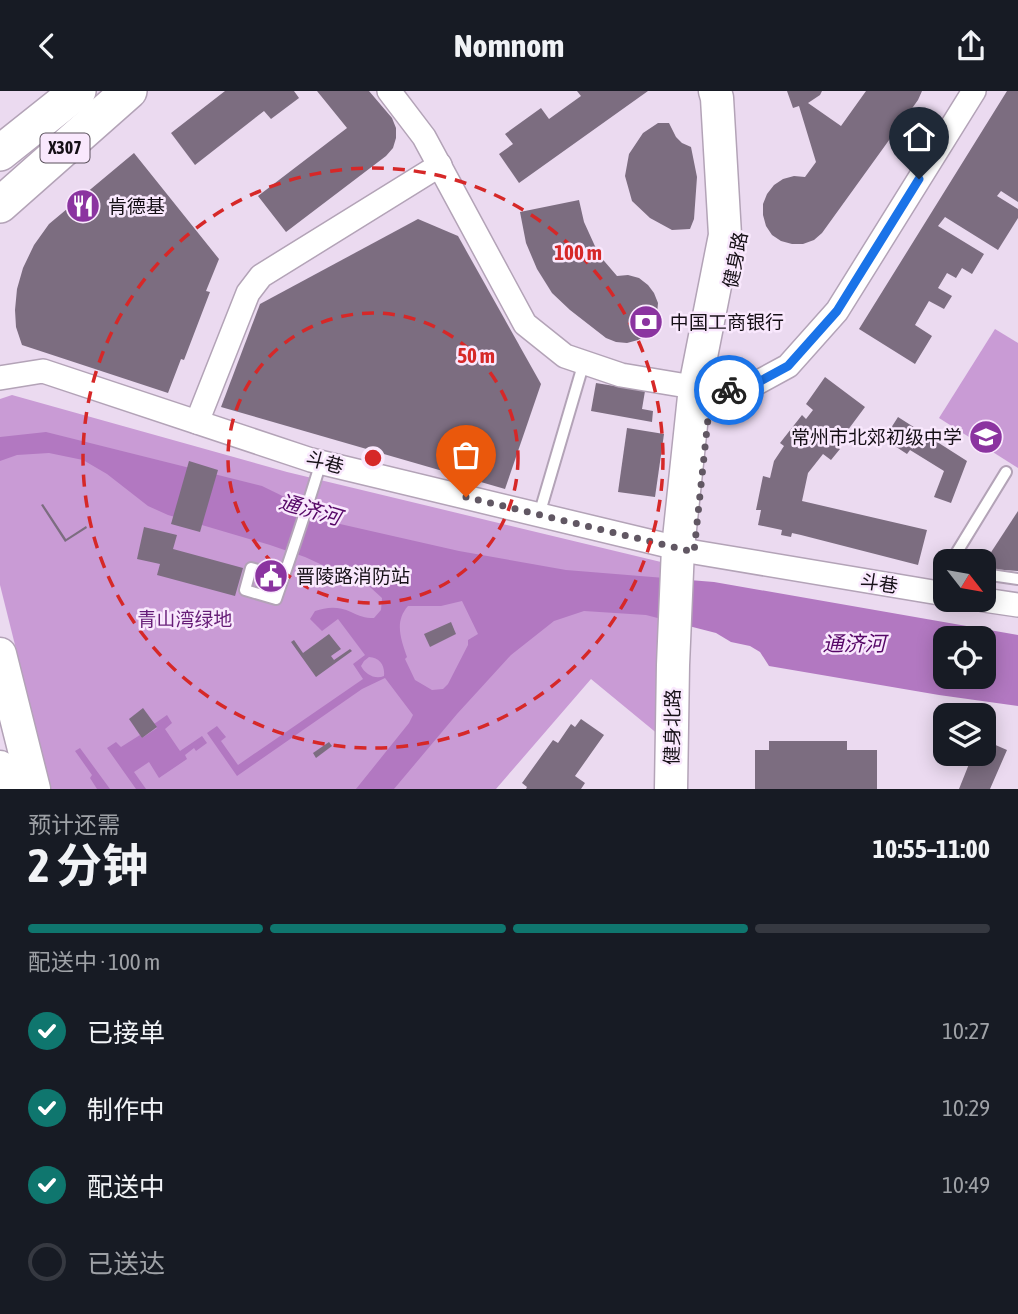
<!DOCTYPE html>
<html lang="zh">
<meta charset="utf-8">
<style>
:root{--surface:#171b24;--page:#242831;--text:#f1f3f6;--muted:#9ea1a6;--line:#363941;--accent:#0f766e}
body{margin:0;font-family:"Asap Condensed","Noto Sans SC",sans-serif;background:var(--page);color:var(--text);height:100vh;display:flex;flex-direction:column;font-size:26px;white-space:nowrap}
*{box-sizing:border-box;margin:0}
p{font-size:23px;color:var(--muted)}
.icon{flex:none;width:38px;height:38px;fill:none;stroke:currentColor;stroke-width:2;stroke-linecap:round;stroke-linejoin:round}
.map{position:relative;height:698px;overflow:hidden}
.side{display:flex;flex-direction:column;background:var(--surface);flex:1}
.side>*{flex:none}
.needle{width:46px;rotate:121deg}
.controls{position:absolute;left:933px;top:458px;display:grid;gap:14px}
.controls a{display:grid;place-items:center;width:63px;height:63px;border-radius:14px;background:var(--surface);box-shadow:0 4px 18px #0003;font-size:35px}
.pin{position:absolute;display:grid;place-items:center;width:60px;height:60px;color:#fff;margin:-72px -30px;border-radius:50% 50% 50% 0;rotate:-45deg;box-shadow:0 0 7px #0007}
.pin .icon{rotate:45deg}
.courier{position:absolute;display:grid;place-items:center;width:70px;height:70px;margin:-35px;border:5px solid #1a73e8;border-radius:50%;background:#fff;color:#222;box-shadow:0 2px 9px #0007}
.summary em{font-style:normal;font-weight:700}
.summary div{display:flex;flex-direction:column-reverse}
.summary{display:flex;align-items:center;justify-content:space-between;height:119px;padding:0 28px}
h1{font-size:46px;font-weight:700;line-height:52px}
.bar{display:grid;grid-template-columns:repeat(4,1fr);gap:10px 7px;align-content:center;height:84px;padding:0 28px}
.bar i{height:9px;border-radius:5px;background:var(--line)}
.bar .active{background:var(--accent)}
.bar p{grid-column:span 4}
ol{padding:0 28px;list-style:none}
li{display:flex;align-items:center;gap:21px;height:77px}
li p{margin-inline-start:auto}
li .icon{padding:7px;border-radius:50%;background:var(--accent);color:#fff;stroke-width:4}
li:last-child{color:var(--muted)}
li i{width:38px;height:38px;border:4px solid var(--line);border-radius:50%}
header{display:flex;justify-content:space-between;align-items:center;height:91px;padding:0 28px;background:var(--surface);font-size:32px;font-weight:700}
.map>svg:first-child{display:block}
</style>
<header><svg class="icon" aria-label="back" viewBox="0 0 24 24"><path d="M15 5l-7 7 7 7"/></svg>Nomnom<svg class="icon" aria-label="share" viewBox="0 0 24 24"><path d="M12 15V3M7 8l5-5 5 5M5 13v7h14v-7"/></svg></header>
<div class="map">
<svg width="1018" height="698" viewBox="0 0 1018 698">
<rect width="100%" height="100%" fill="#ebdaf0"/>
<g fill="#c99bd5">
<path d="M995,238L1018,252V377L939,327Z"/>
<path d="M12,304L287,381L661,471L659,644L591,588L496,698H51L0,494V308Z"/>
</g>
<g fill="#b278c1" fill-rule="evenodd">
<path d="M46,341L262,395L340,433L459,460L566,479L714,491L1018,544V615L939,604L769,575L760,561L750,555L731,551L716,542L646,524L584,520L554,530L511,564L457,623L394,698H356L409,632L413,624L385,587L362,598L237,685L207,642L217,635L226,646L221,650L238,674L363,588L353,573L365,564L338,528L322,540L310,528L315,520C327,516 338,515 351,521C360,525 364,527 374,527L381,519L382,507L370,496L305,466L270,454L168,424L148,415L107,383L83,369L49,362L17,364L0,370V346ZM462,510L478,543L468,549V554L448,593L443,598L432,599L415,589L405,568L407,566C401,548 394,531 408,515H441ZM945,548H984V586H945ZM369,566C380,567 385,574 384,585C375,589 365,583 361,575L364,570Z"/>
<path d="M167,624L172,632L165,638L180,660L202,645L207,652L196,660L194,657L185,664L187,668L159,687L149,671L134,681L146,698H136L107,657L116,651L121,656L140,644L142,647L157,637L154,633Z"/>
<path d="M80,657L110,698H97L90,687L92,684L75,660Z"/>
</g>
<g fill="#7c6d80">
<path d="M225,0H294L299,7L271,28L264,20L195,74L171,42Z"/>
<path d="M317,0H369L392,27L396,37V47L393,57L386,65L286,141L258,105L347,37Z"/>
<path d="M577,0H648L519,92L499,63L513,53L505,43L541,17L549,28L581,5Z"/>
<path d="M787,0H822L820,4L808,12L841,35L866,0H922L918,9L822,142L814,149L803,153H792L781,150L772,144L766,135L763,124V113L767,103L774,94L783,88L794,85L805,86L816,71L799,15L793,17Z"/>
<path d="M1007,0H1018V111L1001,100L997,105L1018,118V127L998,159L945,126L938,135L984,163L972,183L962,177L956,187L947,182L938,197L952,205L944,218L929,210L915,234L932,245L915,273L859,238Z"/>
<path d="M658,32H669L676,46L682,52L691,56L697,86L694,128L690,138L672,139L650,127L632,110L625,85L629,63L643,42Z"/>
<path d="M134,62L219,168L206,200L210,201L184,269L181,268L168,302L22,254L16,236L15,219L17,198L23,177L34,154L49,133Z"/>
<path d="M579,109L584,131L599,164L617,185L628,184L639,187L648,194L654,202L658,212L657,223L654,234L648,243L638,249L627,252L616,251L606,247L570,219L552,202L537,178L526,152L520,121Z"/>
<path d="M418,128L458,145L541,293L505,398L221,316L260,213Z"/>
<path d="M825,286L865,316L836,355L840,358L831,369L823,363L808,382L802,410L927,439L918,474L801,444L792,442L791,446L781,444L782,439L758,434L761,419H756L763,385L770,387L774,370L784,355L780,352L802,324L806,328L813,319L806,313Z"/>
<path d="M596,292L645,300L642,318L653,320L652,331L591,320Z"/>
<path d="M898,326L967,370L951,412L934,406L944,380L910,359L907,363L884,348Z"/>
<path d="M627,337L664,343L655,406L618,401Z"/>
<path d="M189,370L218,379L200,441L171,433Z"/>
<path d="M43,413L66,448L86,435L87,437L65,451L41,414Z"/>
<path d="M1018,420V480L990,478L986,475V469Z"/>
<path d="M144,436L177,444L173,458L243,477L235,505L157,484L160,473L137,468Z"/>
<path d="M451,531L456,543L430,556L424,543Z"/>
<path d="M329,543L341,558L331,565L334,569L350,558L352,560L316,586L291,551L294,549L303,562Z"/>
<path d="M143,617L157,636L142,647L129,628Z"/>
<path d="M581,628L604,644L575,685L585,692L581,698H526L527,696L522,692L553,649L558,652L571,633L575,636Z"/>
<path d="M984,649L1007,659L990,698H959L973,663H984Z"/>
<path d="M769,650H847V659H877V698H755V659H769Z"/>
<path d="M329,651L332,655L316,667L313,662Z"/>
</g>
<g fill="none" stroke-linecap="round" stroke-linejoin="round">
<g stroke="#b3a3b7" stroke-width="14">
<g id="lane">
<path d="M539,424L584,271"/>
<path d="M956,471L957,461L1006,381"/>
<path d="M984,483L1018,488"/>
<path d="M284,486L251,477L245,499L276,508C292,462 307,417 321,371"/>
</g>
</g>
<g stroke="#b3a3b7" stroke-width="26">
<g id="street">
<path d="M389,0L424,46L525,233L565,265L621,284L711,299L742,300L788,275L837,220L974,0"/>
<path d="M0,287L43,280L311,369L694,461L945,503"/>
<path d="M197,331L248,202L261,185L440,74"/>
<path d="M984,509L1018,514"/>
</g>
</g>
<g stroke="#b3a3b7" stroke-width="35">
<g id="secondary">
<path d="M0,563L34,698"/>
<path d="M0,676L5,698"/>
<path d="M671,698L673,574L678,457L695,296L725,144L717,7L715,0"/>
</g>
</g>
<g stroke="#b3a3b7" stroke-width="38">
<g id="primary">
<path d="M0,62L78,0"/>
<path d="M0,114L129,0"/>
</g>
</g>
<use href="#lane" stroke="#fff" stroke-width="10"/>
<use href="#street" stroke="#fff" stroke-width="23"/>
<use href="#secondary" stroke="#fff" stroke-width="32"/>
<use href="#primary" stroke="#fff" stroke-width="35"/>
</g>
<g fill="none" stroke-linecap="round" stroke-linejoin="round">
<path stroke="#615763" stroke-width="7" stroke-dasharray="0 12.6" d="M466,406L694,461L711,299H729"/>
<path stroke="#1a73e8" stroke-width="9" d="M729,299L742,300L788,275L837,220L919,88"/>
</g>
<g fill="none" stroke="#d62828" stroke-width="3.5" stroke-dasharray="12 9">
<circle cx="373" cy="367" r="145"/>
<circle cx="373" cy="367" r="290"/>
</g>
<defs>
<g id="restaurant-disc" transform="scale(1.75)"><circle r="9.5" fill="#8b34a0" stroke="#f9e8fd"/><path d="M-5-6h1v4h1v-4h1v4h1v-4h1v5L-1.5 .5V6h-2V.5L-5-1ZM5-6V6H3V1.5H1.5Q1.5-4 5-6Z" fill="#fff"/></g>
<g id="bank-disc" transform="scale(1.75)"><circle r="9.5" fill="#8b34a0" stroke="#f9e8fd"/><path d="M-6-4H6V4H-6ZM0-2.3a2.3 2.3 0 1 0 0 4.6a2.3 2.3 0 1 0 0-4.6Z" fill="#fff"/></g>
<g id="school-disc" transform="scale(1.75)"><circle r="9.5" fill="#8b34a0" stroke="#f9e8fd"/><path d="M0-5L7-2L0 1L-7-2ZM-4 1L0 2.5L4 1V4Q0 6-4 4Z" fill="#fff"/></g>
<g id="civic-disc" transform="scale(1.75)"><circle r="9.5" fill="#8b34a0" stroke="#f9e8fd"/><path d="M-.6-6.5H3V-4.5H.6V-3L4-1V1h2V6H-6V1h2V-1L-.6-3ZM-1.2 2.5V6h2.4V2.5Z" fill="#fff"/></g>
</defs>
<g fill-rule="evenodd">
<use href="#restaurant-disc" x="83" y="115"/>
<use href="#bank-disc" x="646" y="231"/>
<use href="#school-disc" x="986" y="346"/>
<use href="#civic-disc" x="271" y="485"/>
</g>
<g text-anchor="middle" stroke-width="5" stroke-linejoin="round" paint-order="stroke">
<rect fill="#f9e8fd" stroke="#5a515c" stroke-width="2" x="40.5" y="42.5" width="49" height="29" rx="5"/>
<g font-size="18" font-weight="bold" fill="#161017">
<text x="65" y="63">X307</text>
</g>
<g font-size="19" fill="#161017" stroke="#f9e8fd" text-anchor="start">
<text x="108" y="122">肯德基</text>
<text x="670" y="238">中国工商银行</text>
<text x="962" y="353" text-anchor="end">常州市北郊初级中学</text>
<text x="296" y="492">晋陵路消防站</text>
</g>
<g font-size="19" fill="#161017" stroke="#f9e8fd">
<text transform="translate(735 169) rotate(-79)" y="7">健身路</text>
<text transform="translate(325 371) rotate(15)" y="7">斗巷</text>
<text transform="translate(879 492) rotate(9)" y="7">斗巷</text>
<text transform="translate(672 636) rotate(-89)" y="7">健身北路</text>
</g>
<g font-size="19" fill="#661d77" stroke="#f9e8fd">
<text x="185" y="535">青山湾绿地</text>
</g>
<g font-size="21" font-style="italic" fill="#560767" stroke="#f9e8fd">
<text transform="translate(310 419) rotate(16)" y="7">通济河</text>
<text x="854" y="560">通济河</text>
</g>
</g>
<circle cx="373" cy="367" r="10" fill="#d62828" stroke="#f9e8fd" stroke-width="3.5"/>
<g font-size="21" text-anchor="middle" font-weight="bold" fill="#d62828" stroke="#f9e8fd" stroke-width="5" stroke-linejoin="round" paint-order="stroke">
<text x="578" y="169">100 m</text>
<text x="476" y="272">50 m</text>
</g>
</svg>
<div class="controls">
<a><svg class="needle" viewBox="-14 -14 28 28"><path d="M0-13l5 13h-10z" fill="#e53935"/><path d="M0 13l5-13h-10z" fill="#9ea1a6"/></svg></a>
<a><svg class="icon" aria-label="locate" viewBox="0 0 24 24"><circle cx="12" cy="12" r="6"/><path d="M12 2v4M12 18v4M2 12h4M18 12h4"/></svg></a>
<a><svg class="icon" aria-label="layers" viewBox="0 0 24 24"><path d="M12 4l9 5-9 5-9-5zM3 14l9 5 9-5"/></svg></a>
</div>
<div class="pin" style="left:466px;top:406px;background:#ea580c"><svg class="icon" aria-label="bag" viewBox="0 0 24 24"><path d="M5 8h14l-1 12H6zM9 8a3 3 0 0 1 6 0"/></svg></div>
<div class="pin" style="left:919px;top:88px;background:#1f2937"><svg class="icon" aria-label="home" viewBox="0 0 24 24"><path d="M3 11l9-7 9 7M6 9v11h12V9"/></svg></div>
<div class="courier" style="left:729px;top:299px"><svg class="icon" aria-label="bike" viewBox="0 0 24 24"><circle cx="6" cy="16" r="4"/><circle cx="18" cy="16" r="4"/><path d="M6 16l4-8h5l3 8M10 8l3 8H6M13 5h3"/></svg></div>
</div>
<section class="side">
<div class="summary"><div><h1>2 分钟</h1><p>预计还需</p></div><em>10:55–11:00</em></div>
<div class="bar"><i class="active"></i><i class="active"></i><i class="active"></i><i></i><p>配送中 · 100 m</p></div>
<ol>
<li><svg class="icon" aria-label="check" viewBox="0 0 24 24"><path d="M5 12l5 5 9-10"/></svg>已接单<p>10:27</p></li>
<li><svg class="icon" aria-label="check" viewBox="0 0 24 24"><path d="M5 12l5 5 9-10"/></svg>制作中<p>10:29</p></li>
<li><svg class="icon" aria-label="check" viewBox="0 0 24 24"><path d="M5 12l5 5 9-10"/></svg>配送中<p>10:49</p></li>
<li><i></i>已送达</li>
</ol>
</section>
